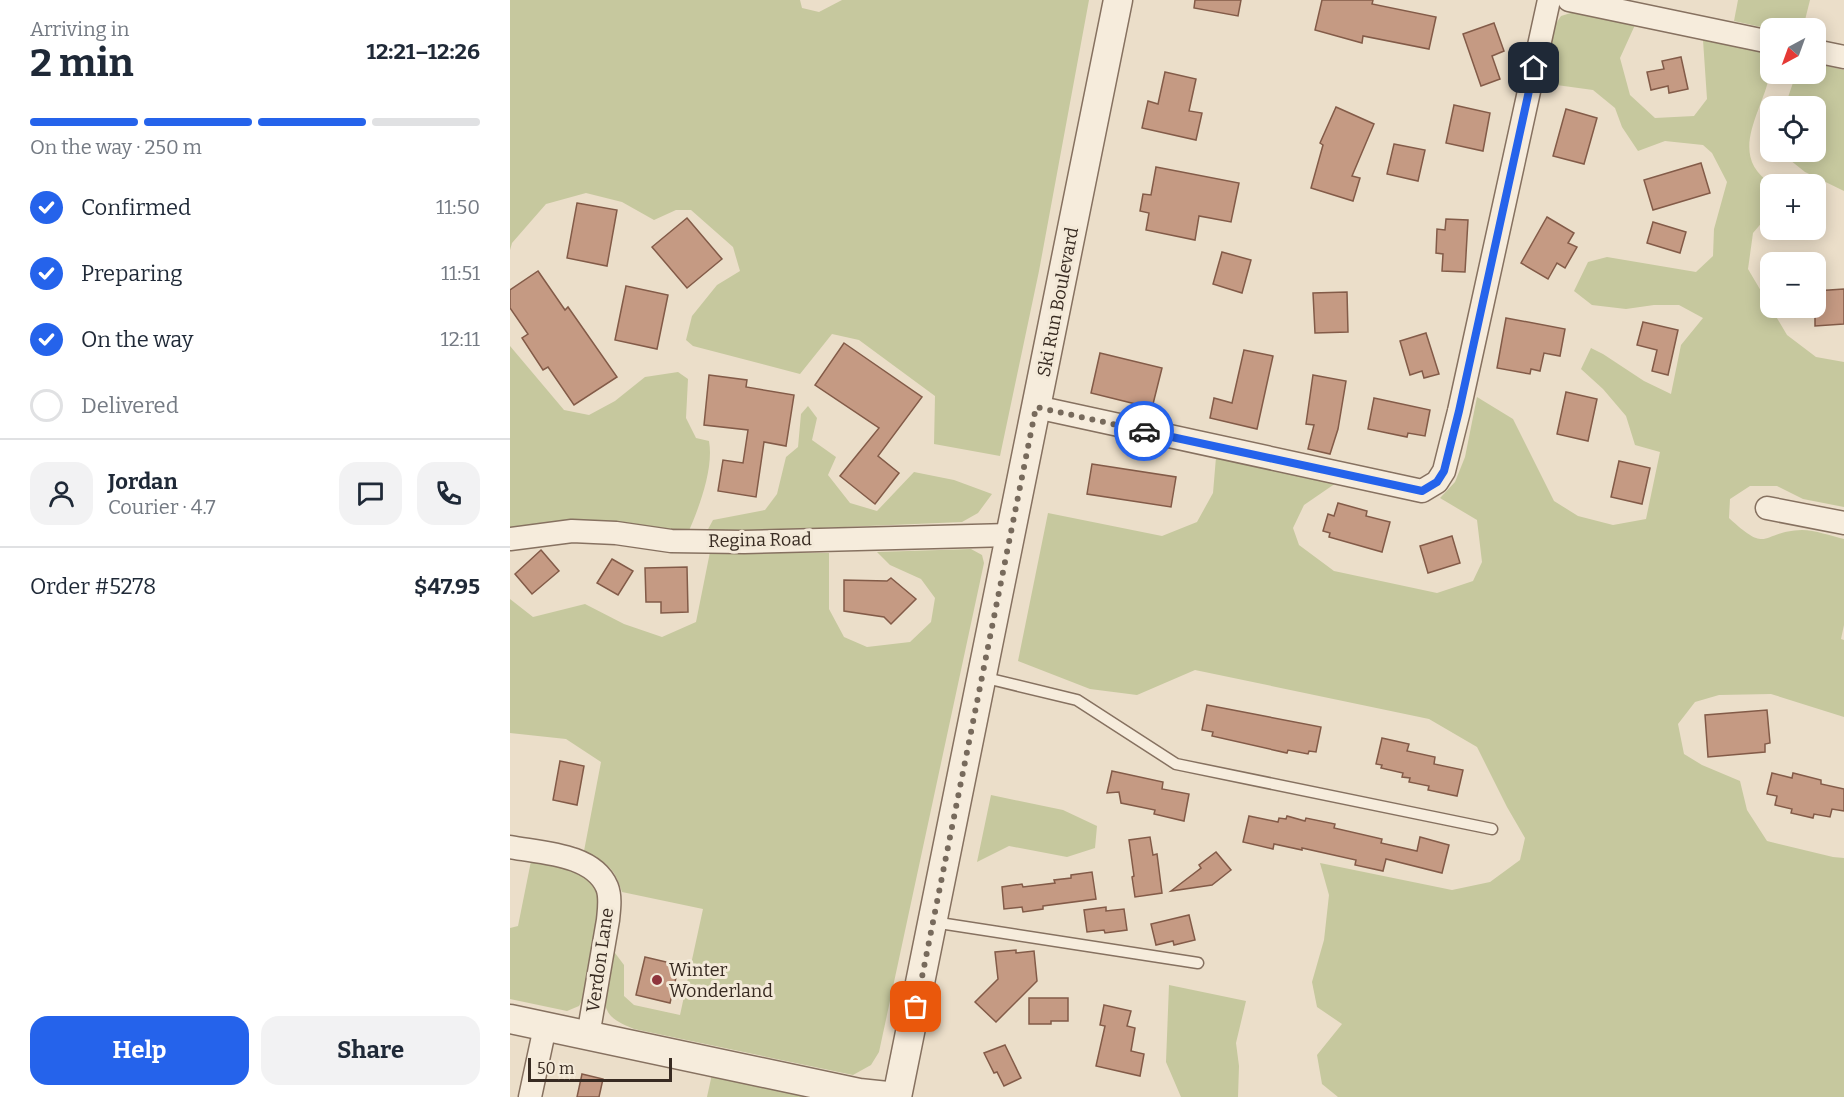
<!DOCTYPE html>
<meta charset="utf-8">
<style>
:root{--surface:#fff;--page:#f2f2f3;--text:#1f2937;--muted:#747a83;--line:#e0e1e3;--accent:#2563eb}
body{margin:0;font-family:Bitter,serif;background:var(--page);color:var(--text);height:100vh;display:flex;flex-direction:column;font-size:22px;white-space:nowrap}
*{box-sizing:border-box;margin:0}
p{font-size:20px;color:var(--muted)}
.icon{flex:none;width:33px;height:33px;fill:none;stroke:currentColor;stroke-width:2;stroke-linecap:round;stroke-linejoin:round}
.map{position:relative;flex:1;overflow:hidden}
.drawer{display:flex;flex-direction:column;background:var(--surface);width:510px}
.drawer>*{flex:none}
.needle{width:39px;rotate:221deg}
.controls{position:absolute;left:1250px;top:18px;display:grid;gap:12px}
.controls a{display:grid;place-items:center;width:66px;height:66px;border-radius:12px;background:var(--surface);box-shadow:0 3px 15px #0003;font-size:30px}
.scale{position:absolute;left:18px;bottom:15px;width:144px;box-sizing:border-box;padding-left:6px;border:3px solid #382b22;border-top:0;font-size:16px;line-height:21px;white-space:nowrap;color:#382b22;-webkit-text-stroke:4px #f3e9d8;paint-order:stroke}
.pin{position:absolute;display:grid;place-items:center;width:51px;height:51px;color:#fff;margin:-26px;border-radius:12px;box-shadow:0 3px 9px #0006}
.courier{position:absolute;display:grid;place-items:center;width:60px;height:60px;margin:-30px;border:4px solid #2563eb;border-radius:50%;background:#fff;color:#222;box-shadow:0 2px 8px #0007}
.headline em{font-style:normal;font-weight:700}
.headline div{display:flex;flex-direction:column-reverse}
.headline{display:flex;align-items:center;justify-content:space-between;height:102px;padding:0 30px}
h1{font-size:39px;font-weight:700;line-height:45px}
.bar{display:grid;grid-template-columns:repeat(4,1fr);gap:9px 6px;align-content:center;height:72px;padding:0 30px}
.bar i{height:8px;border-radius:4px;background:var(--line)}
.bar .selected{background:var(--accent)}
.bar p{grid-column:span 4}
.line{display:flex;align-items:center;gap:15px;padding:0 30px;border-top:2px solid var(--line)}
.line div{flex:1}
.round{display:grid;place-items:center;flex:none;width:63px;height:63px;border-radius:18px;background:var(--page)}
ol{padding:0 30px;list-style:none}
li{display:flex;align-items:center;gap:18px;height:66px}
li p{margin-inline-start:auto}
li .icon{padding:6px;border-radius:50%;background:var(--accent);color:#fff;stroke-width:4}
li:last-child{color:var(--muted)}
li i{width:33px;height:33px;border:3px solid var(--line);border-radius:50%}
.primary-button{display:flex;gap:12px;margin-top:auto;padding:12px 30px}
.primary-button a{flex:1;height:69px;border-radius:18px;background:var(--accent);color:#fff;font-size:24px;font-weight:700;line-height:69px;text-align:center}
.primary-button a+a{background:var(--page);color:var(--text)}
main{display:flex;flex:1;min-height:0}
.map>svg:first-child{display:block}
</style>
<main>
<section class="drawer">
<div class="headline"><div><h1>2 min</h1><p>Arriving in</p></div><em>12:21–12:26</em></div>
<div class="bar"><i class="selected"></i><i class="selected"></i><i class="selected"></i><i></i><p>On the way · 250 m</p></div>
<ol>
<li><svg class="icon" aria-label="check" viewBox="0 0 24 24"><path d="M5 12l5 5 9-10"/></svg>Confirmed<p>11:50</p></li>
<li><svg class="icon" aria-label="check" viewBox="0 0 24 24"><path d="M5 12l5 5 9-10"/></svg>Preparing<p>11:51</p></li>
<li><svg class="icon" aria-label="check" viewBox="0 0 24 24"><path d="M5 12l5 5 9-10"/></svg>On the way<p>12:11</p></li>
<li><i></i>Delivered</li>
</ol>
<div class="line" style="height:108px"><a class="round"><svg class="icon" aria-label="person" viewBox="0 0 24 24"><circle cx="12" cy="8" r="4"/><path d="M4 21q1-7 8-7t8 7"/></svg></a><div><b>Jordan</b><p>Courier · 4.7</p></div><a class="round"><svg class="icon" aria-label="chat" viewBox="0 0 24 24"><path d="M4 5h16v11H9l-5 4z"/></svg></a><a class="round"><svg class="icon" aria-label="phone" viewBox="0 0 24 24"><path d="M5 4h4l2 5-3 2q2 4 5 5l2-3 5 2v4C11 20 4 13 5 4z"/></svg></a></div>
<div class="line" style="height:78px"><div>Order #5278</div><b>$47.95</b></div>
<div class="primary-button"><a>Help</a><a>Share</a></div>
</section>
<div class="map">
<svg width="1334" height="1097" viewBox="0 0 1334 1097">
<rect width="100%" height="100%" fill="#ebdec9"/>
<g fill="#c6c89e">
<path d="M0,0H290L292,8L309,12L332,0H579L529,271L490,456L424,444L425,396L349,340L322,334L290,374L183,346L176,340L182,316L207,285L230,271L223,247L181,210H166L144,220L112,202L76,193L36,204L2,243L0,250Z"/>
<path d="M1228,0H1300L1293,28L1260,29L1224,21Z"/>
<path d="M1064,12L1125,25L1110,58L1120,95L1145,118L1184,116L1197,99L1193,40L1260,54C1260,60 1261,67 1260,73C1253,112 1216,155 1262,184H1260V213L1243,233L1238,269L1277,335L1306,357L1334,362V507L1293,499L1267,486H1240L1220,499L1219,518C1260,556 1250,531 1292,530C1305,530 1321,536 1334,539V625L1331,639L1334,640V717L1261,694L1209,695L1185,702L1168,724L1174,754L1192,765L1230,781L1237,810L1257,841L1323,857L1334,858V1097H828L812,1084L807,1055L832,1024L807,1007L802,982L814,940L819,895L810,863L942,890L980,882L1010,860L1015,838L997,807L967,747L919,719L685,670L627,695L580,689L508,661L538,513L652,536L687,522L703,493L706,457L826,483L794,505L783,528L789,545L824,571L927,593L963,581L972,562L967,520L930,498L945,482L955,457L967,397L1003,419L1044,501L1068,516L1103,525L1136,519L1150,452L1125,445L1116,416L1093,389L1071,369L1081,348L1093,354L1134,381L1161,394L1171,345L1193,318L1169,305H1144L1116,309L1082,305L1064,291L1078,262L1097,257L1186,272L1203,256L1204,229L1217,182L1202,153L1193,145L1155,141L1128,151L1112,127L1105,108L1083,90L1032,83L1043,28L1051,16Z"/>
<path d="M1305,63L1334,70V191L1295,172L1270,152H1305V106H1275L1286,74H1305Z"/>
<path d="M0,346L54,410L79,415L105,401L135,377L168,372L178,379L176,418L186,438L199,441C204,468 189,508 178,533L0,529Z"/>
<path d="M298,406L307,418L302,440L326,457L318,475L340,503L367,511L404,472L444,480L482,494L468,513L452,522L196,533L203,520L255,510L267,494L276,457L288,447L291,414Z"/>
<path d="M461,549L472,555L474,563L369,1052L361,1065L343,1075L124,1029C115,1025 101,1020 97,1010C90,997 100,964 102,949L114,965V996L124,1005L170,1015L193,909L112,892C104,866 97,864 74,851L91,762L56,739L0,733V599L23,617L75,604L114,624L152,637L186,622L200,552L319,553V609L334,637L357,647L400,642L421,622L425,598L411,579L380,565L367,552Z"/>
<path d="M481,795L553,810L587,826L585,848L557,857L499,846L467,862Z"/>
<path d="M21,861L62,870L77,877L86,890L89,910L76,993L69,1006L57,1011L0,999V928L8,926Z"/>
<path d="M659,985L736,1001L726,1043L729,1066L728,1097H671L656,1062Z"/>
<path d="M202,1074L303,1097H197Z"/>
</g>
<g fill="#c59a83" stroke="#835b48" stroke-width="1.5">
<path d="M685,0H731L728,16L684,8Z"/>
<path d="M812,0H863L862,4L926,17L919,49L853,36L852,43L805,30Z"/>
<path d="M984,23L994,51L982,56L990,79L971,86L953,34Z"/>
<path d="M1171,57L1178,89L1159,93L1158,86L1141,90L1137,72L1154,69L1152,61Z"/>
<path d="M655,72L686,79L679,111L692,113L686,140L632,128L638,101L648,104Z"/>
<path d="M944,105L980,113L973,151L936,143Z"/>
<path d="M826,107L864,124L842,176L850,178L843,201L801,188L813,145L810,143Z"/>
<path d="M1056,109L1087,118L1074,164L1043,156Z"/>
<path d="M884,144L915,150L908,181L877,174Z"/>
<path d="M1191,163L1200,193L1143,210L1134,180Z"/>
<path d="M646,167L729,183L721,222L689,216L685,240L636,230L639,213L630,211L633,194L641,195Z"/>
<path d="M67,203L107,210L97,266L57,258Z"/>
<path d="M1037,217L1064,233L1058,243L1067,247L1055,268L1047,263L1038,279L1011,263Z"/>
<path d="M177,218L212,259L177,288L142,247Z"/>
<path d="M936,219L958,220L955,272L932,271L933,254L926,253L927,229L935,230Z"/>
<path d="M1143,222L1176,232L1170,253L1137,243Z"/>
<path d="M712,252L741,260L732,293L703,284Z"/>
<path d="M28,271L55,310L58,307L107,377L64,405L38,367L33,370L12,338L18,334L0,308V290Z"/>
<path d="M116,286L158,295L147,349L105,340Z"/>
<path d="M1334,289V324L1305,326V291Z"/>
<path d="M837,292L838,332L805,333L803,293Z"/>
<path d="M996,318L1055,329L1050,356L1034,353L1030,371L1021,369L1020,374L987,368Z"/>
<path d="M1133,322L1168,330L1158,375L1142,371L1147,350L1127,345Z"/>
<path d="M916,333L929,374L914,378L912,371L900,375L890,341Z"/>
<path d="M334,343L412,397L368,456L389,473L365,504L330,476L369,428L305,385Z"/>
<path d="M734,350L763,356L747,429L700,418L704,398L722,403Z"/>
<path d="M590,353L652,368L642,408L581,393Z"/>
<path d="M199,375L237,380L236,387L284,395L276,446L254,442L246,497L208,491L213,460L233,463L238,430L194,425Z"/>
<path d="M803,375L836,381L828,429L820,454L798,449L804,425L796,424Z"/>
<path d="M1056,392L1087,399L1078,441L1047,434Z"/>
<path d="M864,398L920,410L915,436L898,433L897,437L858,429Z"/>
<path d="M1109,461L1140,468L1132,504L1101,497Z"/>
<path d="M582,464L666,477L661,507L577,494Z"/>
<path d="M828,503L857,511L856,516L880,522L872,552L819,537L820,533L813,531L818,514L824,516Z"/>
<path d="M942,536L950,563L918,573L910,546Z"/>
<path d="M31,550L49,571L22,594L5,574Z"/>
<path d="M102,559L123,571L108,595L87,583Z"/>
<path d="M177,567L178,612L151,613V602H136L135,568Z"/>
<path d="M381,578L406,599L381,624L374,617L334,611V580L377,581Z"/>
<path d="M697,705L811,727L806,752L799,751L798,754L778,750L777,753L702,736L703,732L692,730Z"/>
<path d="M1257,710L1260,743L1255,744V752L1198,757L1195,715Z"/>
<path d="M872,738L899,744L897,751L925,757L924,764L953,770L947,796L918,790L919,786L899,782L900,778L892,777L893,773L871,768L872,765L866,764Z"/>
<path d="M50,761L74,766L67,805L43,800Z"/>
<path d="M602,771L653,782L652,789L679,794L674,821L644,814L645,810L611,803L609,792L597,793Z"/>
<path d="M1262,773L1282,778L1283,773L1311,780V784L1334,789V811L1322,809L1320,817L1304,814L1303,818L1281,813L1282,809L1265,805L1267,796L1257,794Z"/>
<path d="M739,816L768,822L769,818L776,819L777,816L795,821L796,818L825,824L824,828L872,839L871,843L907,851L910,837L939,845L932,873L876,859L873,871L845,865L846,860L792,848V850L764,844L763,849L733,842Z"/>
<path d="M640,837L643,855L647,854L652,893L625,897L622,877L624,876L619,840Z"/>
<path d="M706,852L721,870L702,885L661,891L691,868L689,865Z"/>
<path d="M582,872L586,899L533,906V909L513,912L512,907L494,909L492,887L512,884L513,887L545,883L544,880L561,878V875Z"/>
<path d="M596,907V911L614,909L617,930L595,933L594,930L577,932L574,910Z"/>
<path d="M679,915L685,940L664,945L663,941L646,945L641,924Z"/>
<path d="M506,950V953L524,951L527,981L486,1022L465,1002L488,979L485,952Z"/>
<path d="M135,957L169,965L160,1003L126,995Z"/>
<path d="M519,998H558V1021H541V1024H519Z"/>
<path d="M594,1005L621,1011L617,1026L625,1028L621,1051L634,1054L630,1076L586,1066L595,1026L590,1025Z"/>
<path d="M495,1045L511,1078L494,1086L487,1072L484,1073L474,1053Z"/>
<path d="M72,1074L93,1079L89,1097H67Z"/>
</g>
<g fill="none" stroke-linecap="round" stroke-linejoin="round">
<g stroke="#867160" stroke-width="13">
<g id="service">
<path d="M472,677L567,700L666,764L982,829"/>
<path d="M423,922L688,963"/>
</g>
</g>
<g stroke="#867160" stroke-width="25">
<g id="minor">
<path d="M1059,0L1260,42"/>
<path d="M1305,51L1334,57"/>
<path d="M526,407L912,491L927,482L934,471L949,411L1039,0"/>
<path d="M1257,508L1334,523"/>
<path d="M0,539L62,531L106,533L161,541L234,542L500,535"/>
<path d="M0,847C32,853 83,854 97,887C101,897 99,910 98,920L78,1036"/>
<path d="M20,1097L35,1027"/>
</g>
</g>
<g stroke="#867160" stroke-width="31">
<g id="tertiary">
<path d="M0,1019L349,1093L387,1097"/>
<path d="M387,1097L608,0"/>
</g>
</g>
<use href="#service" stroke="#f6ecdc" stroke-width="10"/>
<use href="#minor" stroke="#f6ecdc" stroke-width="22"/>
<use href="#tertiary" stroke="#f6ecdc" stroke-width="28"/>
</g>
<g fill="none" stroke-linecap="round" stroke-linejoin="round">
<path stroke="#776a5c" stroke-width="6" stroke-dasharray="0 10.8" d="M406,1007L526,407L634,431"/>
<path stroke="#2563eb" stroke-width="8" d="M634,431L912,491L927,482L934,471L949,411L1024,68"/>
</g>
<circle fill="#8f353c" stroke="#f3e9d8" stroke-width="2" cx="147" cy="980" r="6"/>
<g text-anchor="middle" stroke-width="6" stroke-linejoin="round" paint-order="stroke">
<g font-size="18" fill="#382b22" stroke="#f3e9d8">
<text transform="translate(548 302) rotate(-79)" y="6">Ski Run Boulevard</text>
<text transform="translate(250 540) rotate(-1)" y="6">Regina Road</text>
<text transform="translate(90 960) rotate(-82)" y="6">Verdon Lane</text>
</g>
<g font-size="18" fill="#382b22" stroke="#f3e9d8" text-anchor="start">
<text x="159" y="976">Winter<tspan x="159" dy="21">Wonderland</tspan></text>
</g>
</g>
</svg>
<div class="controls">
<a><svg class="needle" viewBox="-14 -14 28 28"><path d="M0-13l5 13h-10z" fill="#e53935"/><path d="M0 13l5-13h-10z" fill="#747a83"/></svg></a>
<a><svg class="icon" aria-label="locate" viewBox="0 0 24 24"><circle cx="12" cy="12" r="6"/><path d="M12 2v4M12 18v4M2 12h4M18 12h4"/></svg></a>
<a>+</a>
<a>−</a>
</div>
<div class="scale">50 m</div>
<div class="pin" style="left:406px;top:1007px;background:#ea580c"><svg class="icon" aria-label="bag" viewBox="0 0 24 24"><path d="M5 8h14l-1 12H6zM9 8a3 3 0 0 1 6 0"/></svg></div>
<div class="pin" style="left:1024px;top:68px;background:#1f2937"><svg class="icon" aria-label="home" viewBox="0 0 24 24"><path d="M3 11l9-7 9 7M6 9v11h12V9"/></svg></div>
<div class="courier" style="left:634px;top:431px"><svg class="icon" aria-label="car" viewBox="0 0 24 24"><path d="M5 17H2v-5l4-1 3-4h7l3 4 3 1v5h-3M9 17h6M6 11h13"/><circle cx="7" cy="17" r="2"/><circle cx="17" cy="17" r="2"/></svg></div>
</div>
</main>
